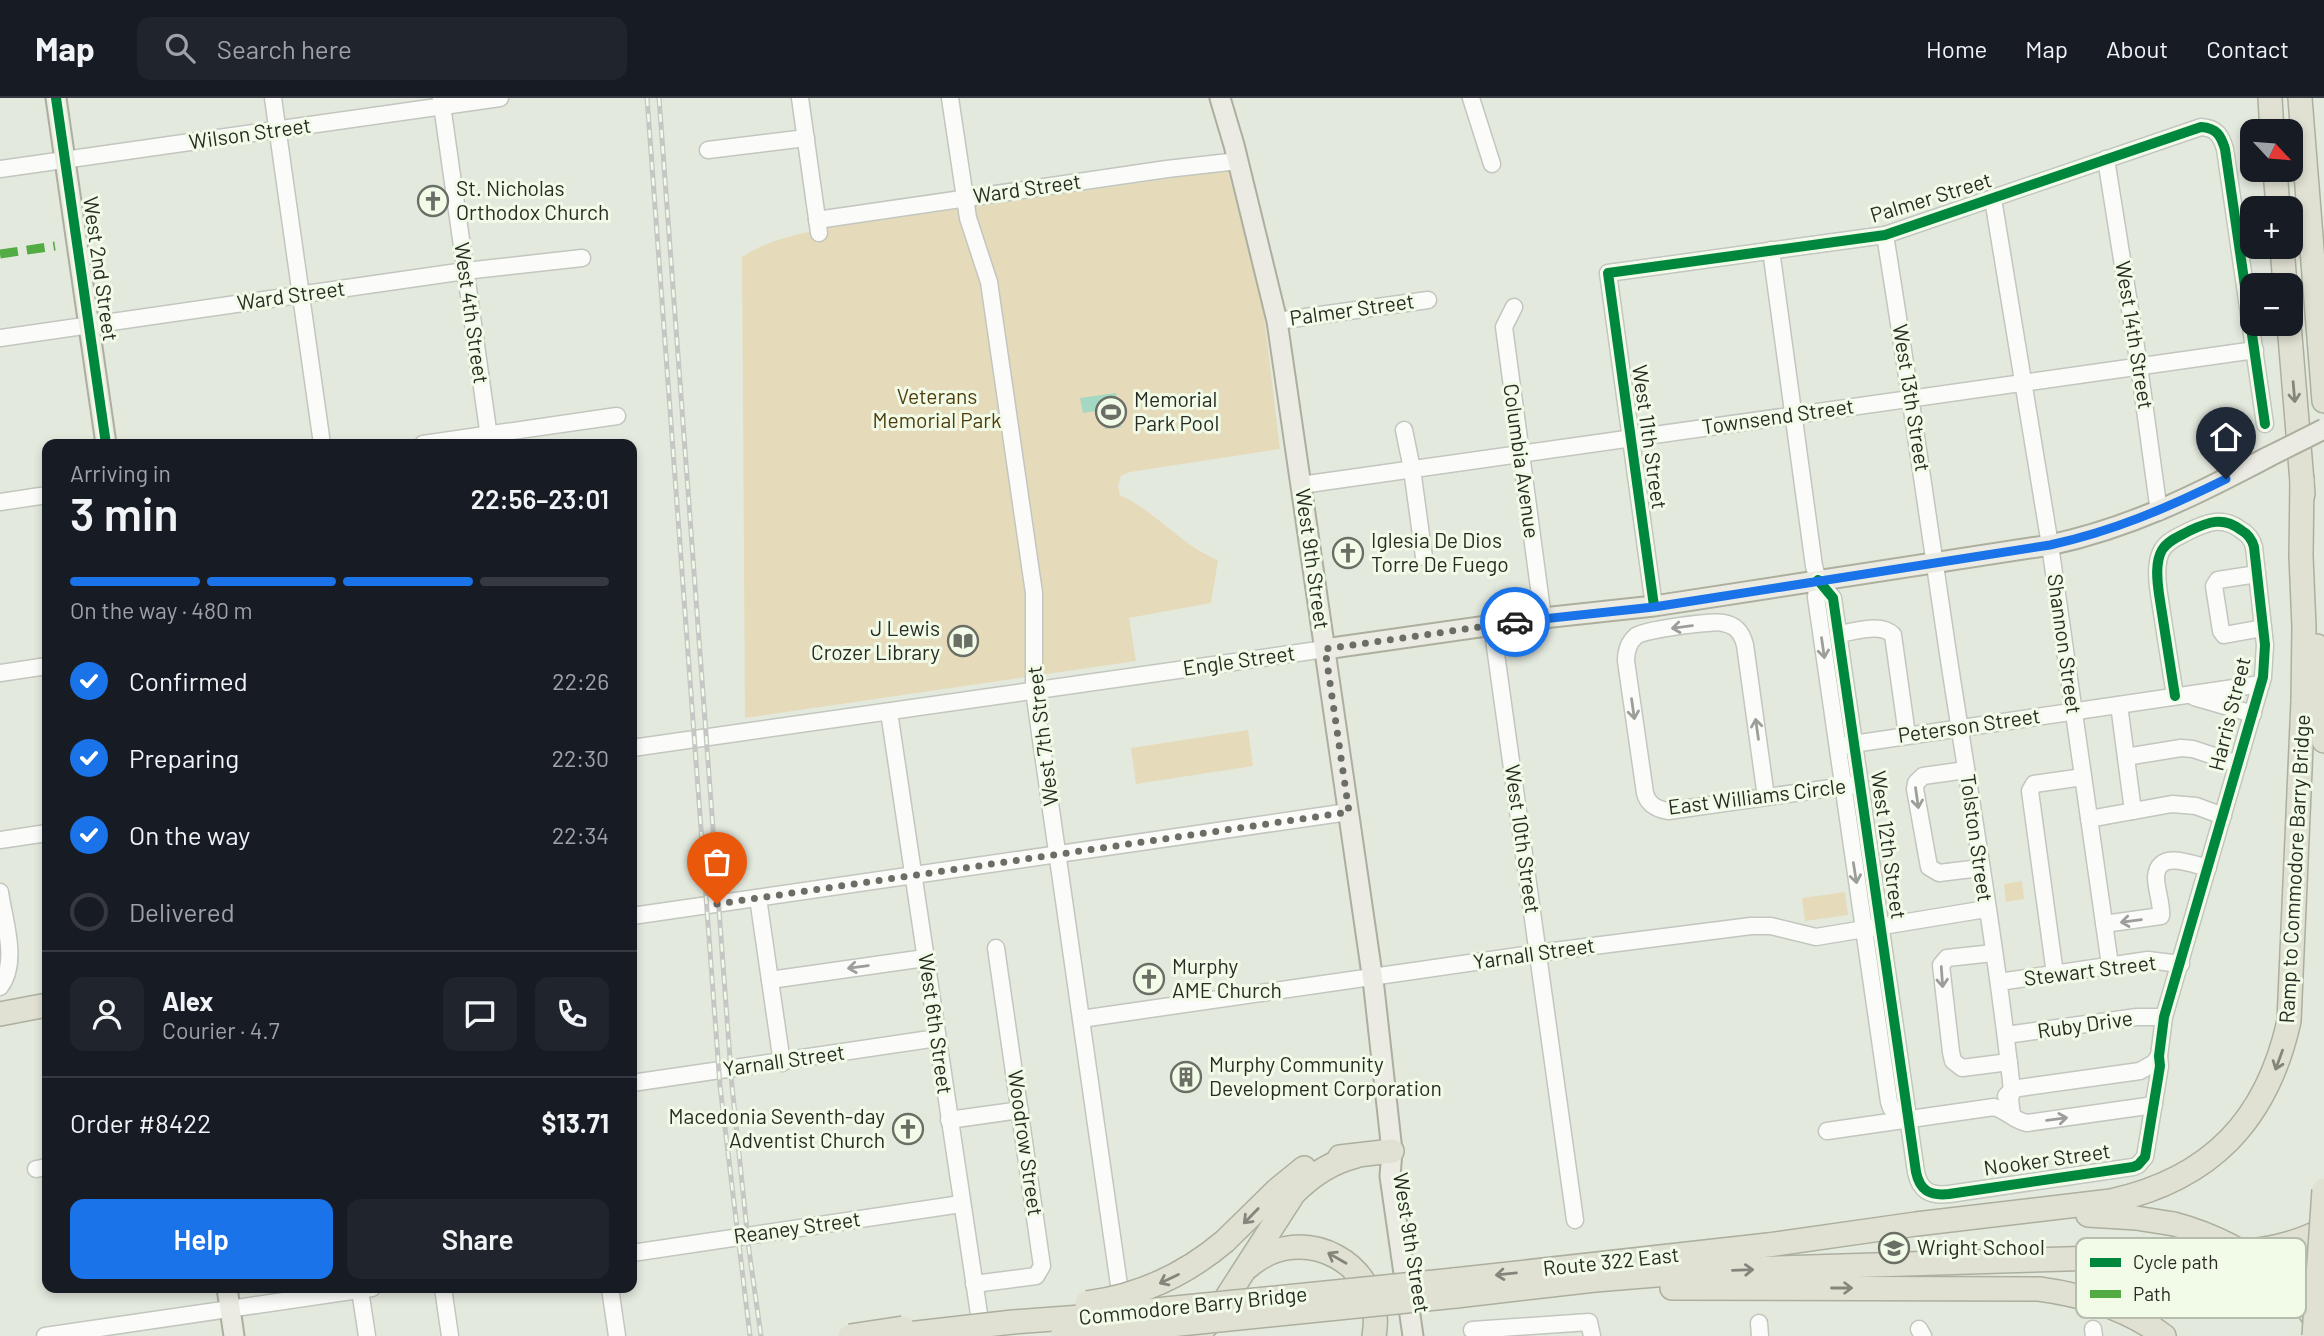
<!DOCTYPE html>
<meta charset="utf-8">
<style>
:root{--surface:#171b24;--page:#20242c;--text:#f1f3f6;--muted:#9ea1a6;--line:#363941;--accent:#1a73e8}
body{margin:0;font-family:Barlow,sans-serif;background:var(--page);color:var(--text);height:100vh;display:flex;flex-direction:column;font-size:26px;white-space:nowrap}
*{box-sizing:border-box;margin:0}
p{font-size:23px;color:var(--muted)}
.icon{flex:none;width:38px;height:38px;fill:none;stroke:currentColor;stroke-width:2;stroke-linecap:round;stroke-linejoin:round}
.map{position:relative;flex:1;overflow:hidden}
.side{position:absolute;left:42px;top:341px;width:595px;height:854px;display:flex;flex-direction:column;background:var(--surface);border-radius:14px;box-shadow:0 4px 10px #0003}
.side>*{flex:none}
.needle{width:46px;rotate:116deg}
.tools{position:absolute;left:2240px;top:21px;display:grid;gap:14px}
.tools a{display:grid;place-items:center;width:63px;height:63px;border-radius:14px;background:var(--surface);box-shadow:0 4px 10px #0003;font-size:35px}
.pin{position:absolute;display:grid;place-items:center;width:60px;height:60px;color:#fff;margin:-72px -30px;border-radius:50% 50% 50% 0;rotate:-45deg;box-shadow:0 0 7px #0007}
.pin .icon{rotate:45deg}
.courier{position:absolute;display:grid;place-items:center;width:70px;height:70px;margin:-35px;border:5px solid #1a73e8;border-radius:50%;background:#fff;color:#222;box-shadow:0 2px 9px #0007}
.overview em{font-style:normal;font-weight:600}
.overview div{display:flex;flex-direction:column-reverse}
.overview{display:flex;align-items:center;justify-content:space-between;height:119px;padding:0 28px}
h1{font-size:46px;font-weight:600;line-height:52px}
.bar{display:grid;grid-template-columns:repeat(4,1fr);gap:10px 7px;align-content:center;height:84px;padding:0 28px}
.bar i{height:9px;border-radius:5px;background:var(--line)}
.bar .selected{background:var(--accent)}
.bar p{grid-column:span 4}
.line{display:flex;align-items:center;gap:18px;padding:0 28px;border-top:2px solid var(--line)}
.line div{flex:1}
.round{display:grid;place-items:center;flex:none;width:74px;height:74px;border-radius:14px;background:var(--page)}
ol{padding:0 28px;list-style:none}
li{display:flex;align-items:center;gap:21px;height:77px}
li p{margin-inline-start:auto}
li .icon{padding:7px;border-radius:50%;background:var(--accent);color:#fff;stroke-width:4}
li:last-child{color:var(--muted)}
li i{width:38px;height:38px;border:4px solid var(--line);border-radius:50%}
.cta{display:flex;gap:14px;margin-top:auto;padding:14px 28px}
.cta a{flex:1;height:80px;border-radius:14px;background:var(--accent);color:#fff;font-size:28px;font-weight:600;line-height:80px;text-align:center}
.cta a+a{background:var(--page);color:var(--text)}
header{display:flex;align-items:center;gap:42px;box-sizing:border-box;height:98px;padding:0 35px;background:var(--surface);border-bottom:2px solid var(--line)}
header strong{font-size:33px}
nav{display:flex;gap:38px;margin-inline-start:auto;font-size:24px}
.search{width:490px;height:63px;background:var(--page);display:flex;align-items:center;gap:18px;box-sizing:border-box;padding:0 24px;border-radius:14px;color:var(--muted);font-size:26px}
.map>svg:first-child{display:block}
</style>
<header>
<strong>Map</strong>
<div class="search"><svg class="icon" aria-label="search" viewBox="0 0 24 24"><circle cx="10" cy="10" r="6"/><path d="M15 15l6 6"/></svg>Search here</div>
<nav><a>Home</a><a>Map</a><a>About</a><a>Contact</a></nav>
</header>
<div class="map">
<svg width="2324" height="1238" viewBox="0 0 2324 1238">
<rect width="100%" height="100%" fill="#e4e9de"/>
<g fill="#e5dbbb">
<path d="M1228,72L1263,209L1280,351L1130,374L1121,378L1118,388L1120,397C1156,413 1180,447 1218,462L1211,505L1129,520L1136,563L745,620L742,159C769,141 799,136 832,129Z"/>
<path d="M1248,632L1253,668L1136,686L1131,650Z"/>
<path d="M2022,783L2024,801L2006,804L2004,786Z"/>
<path d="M1845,794L1848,817L1805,823L1802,800Z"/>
</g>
<path fill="#a3d8c3" d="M1116,295L1121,329L1105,331L1102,312L1083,315L1080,300Z"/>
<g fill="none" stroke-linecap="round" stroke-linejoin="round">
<g stroke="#c2c6be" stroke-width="19">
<g id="minor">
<path d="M273,0L322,346"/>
<path d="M441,0L490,346"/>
<path d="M800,0L819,135"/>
<path d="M950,0L968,120L989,184L1034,495V593L1122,1208"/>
<path d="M1471,0L1492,66"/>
<path d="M708,52L806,40"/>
<path d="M2106,61L2139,268L2159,414"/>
<path d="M0,71L500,0"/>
<path d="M1993,101L2050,447L2110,867"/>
<path d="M817,122L1167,71L1238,63"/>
<path d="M1885,137C1908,279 1928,421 1949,562C1971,705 1996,848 2012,992L2010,1002L2012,1017"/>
<path d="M1771,152L1814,468L1818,482L1816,499L1889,1004L1891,1010L1908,1021"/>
<path d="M1514,209L1504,229L1543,520"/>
<path d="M1277,223L1428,202"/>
<path d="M0,240L465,173L582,160"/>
<path d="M1404,332L1412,371L1424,459"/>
<path d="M423,346L617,318"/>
<path d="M1301,387L2255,252"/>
<path d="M0,404L47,397"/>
<path d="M2257,476L2218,482L2214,488L2221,533L2224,537L2263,530"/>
<path d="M1818,482L1833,500L1916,1074C1920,1093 1930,1098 1949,1096L2133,1069L2138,1067L2145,1059L2160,968L2159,958L2164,919L2263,579L2265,547L2254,449C2252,441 2248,436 2241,432C2223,418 2208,424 2189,433C2180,438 2168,442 2162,452C2155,464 2157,482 2159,496L2175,598"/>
<path d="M1654,508L1608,175L1885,137L2201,29C2217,30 2221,38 2225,51L2265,326"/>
<path d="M1492,527L1575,1122"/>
<path d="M1838,536C1854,534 1881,524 1893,537L1907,637"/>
<path d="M0,575L47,568"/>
<path d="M2194,599L2253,616"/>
<path d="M2119,607L2133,713"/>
<path d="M889,614L982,1236"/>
<path d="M1846,647L2261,586"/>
<path d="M632,650L1325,551"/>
<path d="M2126,659L2181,650L2193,651L2238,666"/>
<path d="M1966,672L1923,678L1916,685L1915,691L1929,769L1939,775L1980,770"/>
<path d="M1766,699L1745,547C1742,535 1736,527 1723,525C1714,522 1643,532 1636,538C1628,545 1626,553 1626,563L1645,695C1648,707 1657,711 1668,713L1852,687"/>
<path d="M2089,721L2172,706L2196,708L2223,718"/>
<path d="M0,742L47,735"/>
<path d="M0,794C4,823 19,864 0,889"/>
<path d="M758,800L782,965"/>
<path d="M632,818L1348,714"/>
<path d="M2104,826L2161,818C2162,805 2156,792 2156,779C2158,751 2192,766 2208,770"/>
<path d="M1993,855L1947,860L1941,867L1951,954L1953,963L1962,970L2009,964"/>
<path d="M2055,876L2030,693L2034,686L2083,679"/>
<path d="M770,882L925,860"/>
<path d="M1999,884L2148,862L2181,866"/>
<path d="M1081,921L1538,855L1751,828H1771L1816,839L1986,811"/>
<path d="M2006,937L2137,919H2164"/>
<path d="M632,985L937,940"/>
<path d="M2006,998L2012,992L2019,990L2140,973L2154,965L2159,958"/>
<path d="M949,1022L1020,1012"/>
<path d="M1827,1033L1994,1009C2008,1013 2014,1023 2027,1025L2154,1007"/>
<path d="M36,1071L47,1069"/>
<path d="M632,1155L961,1106"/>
<path d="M974,1186L1036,1178L1042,1168L996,850"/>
<path d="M443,1190L450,1238"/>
<path d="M610,1190L617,1238"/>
<path d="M360,1192L367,1238"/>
<path d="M1759,1225L1760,1238"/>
<path d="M1919,1231L1923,1238"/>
<path d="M2093,1231L2094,1238"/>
<path d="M1472,1232L1589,1224L1592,1238"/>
<path d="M45,1238L372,1190"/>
</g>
</g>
<g stroke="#acaf9e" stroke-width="23">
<g id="major">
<path d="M56,0L106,346"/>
<path d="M1220,0L1234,47L1277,223L1374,890L1392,1053L1390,1078L1413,1238"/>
<path d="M1325,551L1543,520L1654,508L2050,447C2130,430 2196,397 2268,359"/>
<path d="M227,1190L234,1238"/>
</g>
</g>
<g stroke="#acaf9e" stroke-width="26">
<g id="highway">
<path d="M2270,0L2272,33"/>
<path d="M2300,0L2324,303"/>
<path d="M2275,72L2278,110"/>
<path d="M2282,149L2285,187"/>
<path d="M2289,226L2303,396"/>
<path d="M2317,548L2324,643"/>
<path d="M0,916L47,907"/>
<path d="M1340,1059L1392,1053"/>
<path d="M2088,1117L2136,1120L2174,1126"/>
<path d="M1225,1143L1277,1092L1304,1070"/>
<path d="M1248,1169C1302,1121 1387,1166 1374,1238"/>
<path d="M1454,1182L1768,1147L1916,1126L2111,1103C2211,1081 2267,1022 2289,923L2303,603L2304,529L2301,458L2302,381"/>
<path d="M1672,1190L2039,1191C2084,1197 2127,1210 2164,1238"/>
<path d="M2292,1191L2309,1212L2321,1232"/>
<path d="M1456,1198L1595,1182L1717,1172L2227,1156C2261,1152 2294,1148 2324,1131"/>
<path d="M1197,1238L1214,1219L1294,1095C1312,1077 1331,1064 1356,1058"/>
</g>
</g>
<use href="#minor" stroke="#fbfcfa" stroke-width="16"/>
<use href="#major" stroke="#ebebe3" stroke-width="19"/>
<use href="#highway" stroke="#e0e0d3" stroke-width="23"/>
<g stroke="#c5c7c4" stroke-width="5">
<g id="rail">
<path d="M647,0L720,988L750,1238"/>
<path d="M659,0L732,988L749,1152L761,1238"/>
</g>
</g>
<use href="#rail" stroke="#f1fbe7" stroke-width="2.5" stroke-dasharray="8" stroke-linecap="butt"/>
<g stroke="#acaf9e" stroke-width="23" stroke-linecap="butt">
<path id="major-bridge" d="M2268,359L2324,331"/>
</g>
<g stroke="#acaf9e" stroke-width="26" stroke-linecap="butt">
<g id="highway-bridge">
<path d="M2174,1126C2219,1138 2258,1160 2292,1191"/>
<path d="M1087,1205C1139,1198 1185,1177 1225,1143"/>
<path d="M850,1238L903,1230"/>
<path d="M890,1238L1013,1224L1095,1218L1454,1182"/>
<path d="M1062,1238L1456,1198"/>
<path d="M2314,1238L2324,1092"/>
</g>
</g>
<use href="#major-bridge" stroke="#ebebe3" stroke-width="19"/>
<use href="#highway-bridge" stroke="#e0e0d3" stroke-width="23"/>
<path stroke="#53ab44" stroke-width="9" stroke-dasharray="18 9" stroke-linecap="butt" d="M0,156L55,148"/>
<g stroke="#f1fbe7" stroke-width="15">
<g id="cycleway">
<path d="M56,0L106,346"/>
<path d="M1818,482L1833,500L1916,1074C1920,1093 1930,1098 1949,1096L2133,1069L2138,1067L2145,1059L2160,968L2159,958L2164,919L2263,579L2265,547L2254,449C2252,441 2248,436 2241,432C2223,418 2208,424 2189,433C2180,438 2168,442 2162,452C2155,464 2157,482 2159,496L2175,598"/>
<path d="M1654,508L1608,175L1885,137L2201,29C2217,30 2221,38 2225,51L2265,326"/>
</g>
</g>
<use href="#cycleway" stroke="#00873e" stroke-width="10"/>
</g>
<defs><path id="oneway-shaft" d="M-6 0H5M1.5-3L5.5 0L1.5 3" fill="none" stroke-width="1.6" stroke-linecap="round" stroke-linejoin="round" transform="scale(1.75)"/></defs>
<g stroke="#84867c">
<use href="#oneway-shaft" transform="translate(2294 294) rotate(85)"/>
<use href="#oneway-shaft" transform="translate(2279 962) rotate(110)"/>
<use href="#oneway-shaft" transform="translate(1251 1118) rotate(134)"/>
<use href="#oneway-shaft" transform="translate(1337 1160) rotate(-150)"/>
<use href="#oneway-shaft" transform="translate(1743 1172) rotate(-2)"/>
<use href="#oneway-shaft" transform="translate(1506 1176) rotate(174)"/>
<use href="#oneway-shaft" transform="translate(1169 1181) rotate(154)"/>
<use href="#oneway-shaft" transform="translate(1842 1190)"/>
</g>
<g stroke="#9c9e9a">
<use href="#oneway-shaft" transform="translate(1682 529) rotate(173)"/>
<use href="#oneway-shaft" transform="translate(1823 550) rotate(82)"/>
<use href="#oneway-shaft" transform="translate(1633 611) rotate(82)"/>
<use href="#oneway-shaft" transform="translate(1757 631) rotate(-98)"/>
<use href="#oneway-shaft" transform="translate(1917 700) rotate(82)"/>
<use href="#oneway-shaft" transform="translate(1855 775) rotate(81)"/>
<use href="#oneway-shaft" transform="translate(2131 823) rotate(173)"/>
<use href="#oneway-shaft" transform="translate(858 869) rotate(172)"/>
<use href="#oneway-shaft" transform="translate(1942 879) rotate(86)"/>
<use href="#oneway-shaft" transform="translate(2057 1021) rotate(-8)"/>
</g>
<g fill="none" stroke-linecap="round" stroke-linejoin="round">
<path stroke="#6a6e65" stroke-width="7" stroke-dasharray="0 12.6" d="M717,806L1349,714L1325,551L1515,524"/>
<path stroke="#1a73e8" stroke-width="9" d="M1515,524L1654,509L2050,447C2114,433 2167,410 2226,381"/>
</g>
<defs>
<g id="church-ring" transform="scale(1.575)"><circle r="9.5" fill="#f1fbe7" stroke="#6a6e65" stroke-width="1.5"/><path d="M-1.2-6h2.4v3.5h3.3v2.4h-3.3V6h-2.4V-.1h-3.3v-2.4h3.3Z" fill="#6a6e65"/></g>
<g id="stadium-ring" transform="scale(1.575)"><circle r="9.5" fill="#f1fbe7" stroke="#6a6e65" stroke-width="1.5"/><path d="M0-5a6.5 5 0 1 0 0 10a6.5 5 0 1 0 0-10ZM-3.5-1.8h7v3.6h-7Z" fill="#6a6e65"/></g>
<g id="library-ring" transform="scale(1.575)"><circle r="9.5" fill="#f1fbe7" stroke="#6a6e65" stroke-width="1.5"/><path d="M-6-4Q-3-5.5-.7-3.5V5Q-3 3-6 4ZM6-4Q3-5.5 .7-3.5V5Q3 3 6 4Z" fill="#6a6e65"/></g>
<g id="building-ring" transform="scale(1.575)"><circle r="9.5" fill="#f1fbe7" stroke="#6a6e65" stroke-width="1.5"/><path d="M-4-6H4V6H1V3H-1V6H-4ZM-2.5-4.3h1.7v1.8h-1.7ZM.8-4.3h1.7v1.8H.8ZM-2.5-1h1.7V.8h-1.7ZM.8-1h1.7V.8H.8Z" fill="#6a6e65"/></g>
<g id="school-ring" transform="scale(1.575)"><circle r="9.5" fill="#f1fbe7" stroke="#6a6e65" stroke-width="1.5"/><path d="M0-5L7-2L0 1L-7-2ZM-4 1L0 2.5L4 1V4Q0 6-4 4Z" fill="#6a6e65"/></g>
</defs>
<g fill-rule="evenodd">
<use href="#church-ring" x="433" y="103"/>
<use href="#stadium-ring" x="1111" y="314"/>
<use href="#church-ring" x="1348" y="455"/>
<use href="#library-ring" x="963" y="543"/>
<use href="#church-ring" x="1149" y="881"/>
<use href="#building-ring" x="1186" y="979"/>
<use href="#church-ring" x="908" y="1031"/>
<use href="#school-ring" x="1894" y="1150"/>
</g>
<g text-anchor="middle" stroke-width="6" stroke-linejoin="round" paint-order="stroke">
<g font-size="21" fill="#282c24" stroke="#f1fbe7">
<text transform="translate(250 36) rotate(-8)" y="7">Wilson Street</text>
<text transform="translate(1027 91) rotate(-8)" y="7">Ward Street</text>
<text transform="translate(1931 100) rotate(-17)" y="7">Palmer Street</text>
<text transform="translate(100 171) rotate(82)" y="7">West 2nd Street</text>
<text transform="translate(291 198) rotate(-8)" y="7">Ward Street</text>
<text transform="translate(1352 212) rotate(-8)" y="7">Palmer Street</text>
<text transform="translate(471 215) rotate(82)" y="7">West 4th Street</text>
<text transform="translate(2134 237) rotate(81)" y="7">West 14th Street</text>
<text transform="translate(1911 300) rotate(81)" y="7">West 13th Street</text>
<text transform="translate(1778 319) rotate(-8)" y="7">Townsend Street</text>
<text transform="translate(1649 339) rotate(82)" y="7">West 11th Street</text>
<text transform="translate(1521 363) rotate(82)" y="7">Columbia Avenue</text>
<text transform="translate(1312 461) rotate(82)" y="7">West 9th Street</text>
<text transform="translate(2064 546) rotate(82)" y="7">Shannon Street</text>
<text transform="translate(1239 563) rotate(-8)" y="7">Engle Street</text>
<text transform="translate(2230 616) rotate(-76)" y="7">Harris Street</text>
<text transform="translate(1969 628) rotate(-8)" y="7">Peterson Street</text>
<text transform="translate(1043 638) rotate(-97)" y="7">West 7th Street</text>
<text transform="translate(1757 699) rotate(-7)" y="7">East Williams Circle</text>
<text transform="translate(1976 740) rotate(82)" y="7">Tolston Street</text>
<text transform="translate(1522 741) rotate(82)" y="7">West 10th Street</text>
<text transform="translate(1888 747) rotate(82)" y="7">West 12th Street</text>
<text transform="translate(2295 771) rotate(-87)" y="7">Ramp to Commodore Barry Bridge</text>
<text transform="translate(1534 856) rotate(-8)" y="7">Yarnall Street</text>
<text transform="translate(2090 873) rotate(-7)" y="7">Stewart Street</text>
<text transform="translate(935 926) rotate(82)" y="7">West 6th Street</text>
<text transform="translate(2085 927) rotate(-8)" y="7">Ruby Drive</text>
<text transform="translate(784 963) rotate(-8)" y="7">Yarnall Street</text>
<text transform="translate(1025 1045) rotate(82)" y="7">Woodrow Street</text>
<text transform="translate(2047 1062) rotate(-8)" y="7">Nooker Street</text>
<text transform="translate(797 1130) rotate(-8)" y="7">Reaney Street</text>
<text transform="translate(1411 1145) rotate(81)" y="7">West 9th Street</text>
<text transform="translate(1611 1164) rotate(-6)" y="7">Route 322 East</text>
<text transform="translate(1193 1208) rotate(-6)" y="7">Commodore Barry Bridge</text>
</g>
<g font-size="21" fill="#282c24" stroke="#f1fbe7" text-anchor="start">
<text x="456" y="98">St. Nicholas<tspan x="456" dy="24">Orthodox Church</tspan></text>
<text x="1134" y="309">Memorial<tspan x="1134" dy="24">Park Pool</tspan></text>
<text x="1371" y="450">Iglesia De Dios<tspan x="1371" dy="24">Torre De Fuego</tspan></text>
<text x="940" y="538" text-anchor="end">J Lewis<tspan x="940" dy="24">Crozer Library</tspan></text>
<text x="1172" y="876">Murphy<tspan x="1172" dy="24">AME Church</tspan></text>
<text x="1209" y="974">Murphy Community<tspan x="1209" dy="24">Development Corporation</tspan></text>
<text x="885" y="1026" text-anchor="end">Macedonia Seventh-day<tspan x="885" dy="24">Adventist Church</tspan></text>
<text x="1917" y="1157">Wright School</text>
</g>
<g font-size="21" fill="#4f3d0e" stroke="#f1fbe7">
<text x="937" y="306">Veterans<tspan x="937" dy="24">Memorial Park</tspan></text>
</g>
</g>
<rect x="2076" y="1140" width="230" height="80" rx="10" fill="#f1fbe7" stroke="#b5bdac" stroke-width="2"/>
<rect x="2090" y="1160" width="31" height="9" fill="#00873e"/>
<rect x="2090" y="1192" width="31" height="8" fill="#53ab44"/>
<g font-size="19" fill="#282c24">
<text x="2133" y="1171">Cycle path</text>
<text x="2133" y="1203">Path</text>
</g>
</svg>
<div class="tools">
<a><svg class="needle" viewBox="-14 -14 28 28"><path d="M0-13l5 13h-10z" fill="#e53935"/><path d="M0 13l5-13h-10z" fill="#9ea1a6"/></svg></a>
<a>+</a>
<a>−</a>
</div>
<div class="pin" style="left:717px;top:806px;background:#ea580c"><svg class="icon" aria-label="bag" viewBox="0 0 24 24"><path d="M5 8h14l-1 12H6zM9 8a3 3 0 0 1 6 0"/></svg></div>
<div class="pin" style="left:2226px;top:381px;background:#1f2937"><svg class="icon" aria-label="home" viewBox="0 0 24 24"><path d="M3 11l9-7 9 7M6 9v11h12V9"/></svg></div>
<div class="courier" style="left:1515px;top:524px"><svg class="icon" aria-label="car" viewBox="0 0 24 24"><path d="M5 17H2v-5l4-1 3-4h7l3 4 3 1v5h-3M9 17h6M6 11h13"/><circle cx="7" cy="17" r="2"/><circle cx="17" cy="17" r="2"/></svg></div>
<section class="side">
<div class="overview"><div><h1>3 min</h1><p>Arriving in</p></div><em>22:56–23:01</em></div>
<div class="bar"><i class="selected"></i><i class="selected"></i><i class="selected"></i><i></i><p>On the way · 480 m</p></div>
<ol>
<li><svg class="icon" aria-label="check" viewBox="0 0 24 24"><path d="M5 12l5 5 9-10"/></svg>Confirmed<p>22:26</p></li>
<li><svg class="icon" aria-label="check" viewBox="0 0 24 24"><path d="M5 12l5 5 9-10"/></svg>Preparing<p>22:30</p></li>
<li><svg class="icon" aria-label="check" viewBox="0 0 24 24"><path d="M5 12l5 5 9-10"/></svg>On the way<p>22:34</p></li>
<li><i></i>Delivered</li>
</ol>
<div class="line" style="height:126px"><a class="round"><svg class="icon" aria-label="person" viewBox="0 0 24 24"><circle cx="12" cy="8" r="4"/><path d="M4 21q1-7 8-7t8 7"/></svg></a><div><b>Alex</b><p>Courier · 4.7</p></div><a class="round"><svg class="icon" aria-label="chat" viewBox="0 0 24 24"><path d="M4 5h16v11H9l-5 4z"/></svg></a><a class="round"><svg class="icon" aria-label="phone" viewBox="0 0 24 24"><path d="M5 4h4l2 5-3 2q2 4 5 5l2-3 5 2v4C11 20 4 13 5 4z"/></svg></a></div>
<div class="line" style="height:91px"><div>Order #8422</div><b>$13.71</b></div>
<div class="cta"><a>Help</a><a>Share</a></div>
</section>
</div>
